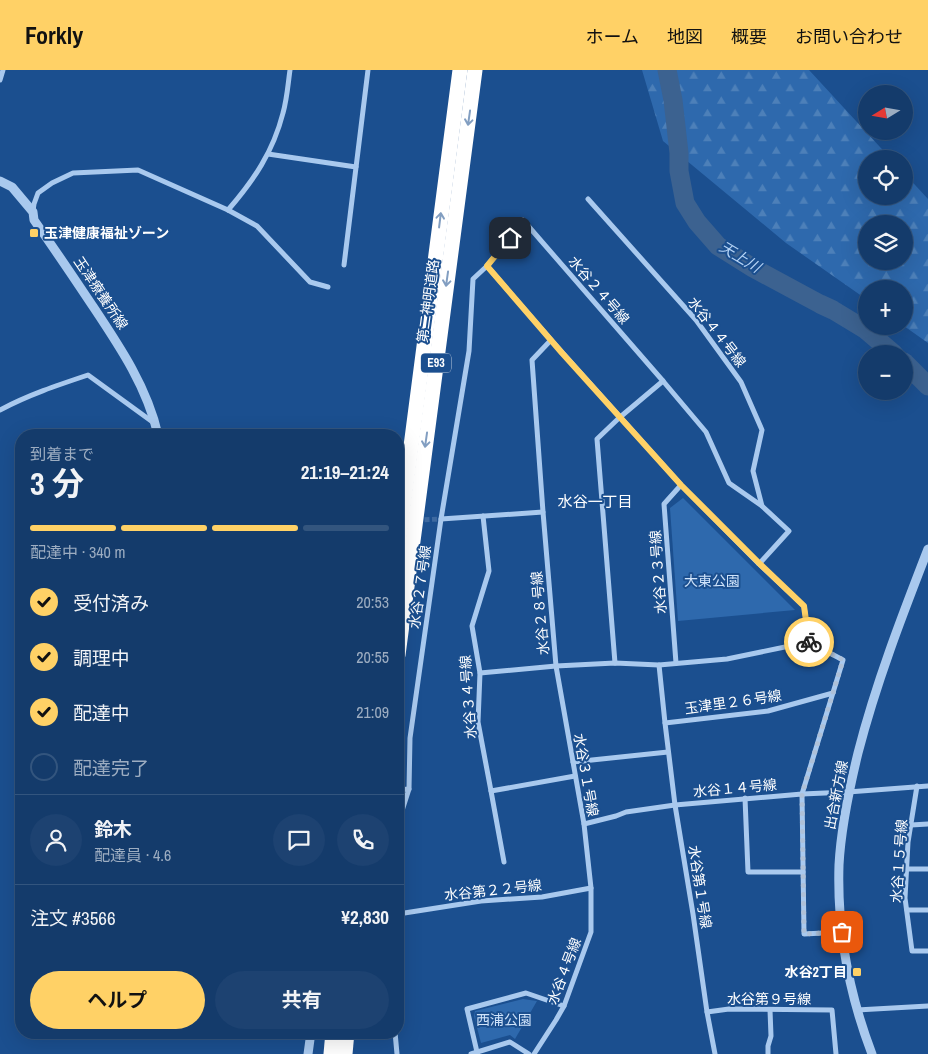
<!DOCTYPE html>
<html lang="ja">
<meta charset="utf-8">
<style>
:root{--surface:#143b6b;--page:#1d4271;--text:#f1f3f6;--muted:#9dadc1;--line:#33557e;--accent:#ffd166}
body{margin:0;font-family:"Archivo Narrow","Noto Sans JP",sans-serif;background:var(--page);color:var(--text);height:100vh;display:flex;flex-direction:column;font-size:19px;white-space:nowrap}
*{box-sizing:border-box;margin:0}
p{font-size:16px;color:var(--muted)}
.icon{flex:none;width:28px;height:28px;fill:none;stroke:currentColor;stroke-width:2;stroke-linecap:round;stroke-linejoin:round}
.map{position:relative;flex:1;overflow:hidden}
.details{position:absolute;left:15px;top:359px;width:389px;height:610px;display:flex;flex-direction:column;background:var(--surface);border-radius:20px;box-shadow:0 5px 20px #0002,0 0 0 1px var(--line)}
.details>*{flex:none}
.needle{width:32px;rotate:259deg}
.tools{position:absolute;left:858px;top:15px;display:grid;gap:10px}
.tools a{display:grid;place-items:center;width:55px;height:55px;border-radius:50%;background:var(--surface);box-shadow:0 5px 20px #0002,0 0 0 1px var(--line);font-size:25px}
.pin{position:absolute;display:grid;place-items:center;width:42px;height:42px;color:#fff;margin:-21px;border-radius:10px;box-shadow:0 2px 8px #0006}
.courier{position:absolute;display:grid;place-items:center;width:50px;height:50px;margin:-25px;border:4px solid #ffd166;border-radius:50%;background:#fff;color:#222;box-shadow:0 1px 6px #0007}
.overview em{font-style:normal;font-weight:700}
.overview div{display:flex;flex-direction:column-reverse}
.overview{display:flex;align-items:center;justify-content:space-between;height:85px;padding:0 15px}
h1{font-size:32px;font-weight:700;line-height:38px}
.bar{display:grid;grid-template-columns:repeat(4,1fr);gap:8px 5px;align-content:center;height:60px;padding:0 15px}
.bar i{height:6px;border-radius:4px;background:var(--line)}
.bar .active{background:var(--accent)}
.bar p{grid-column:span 4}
.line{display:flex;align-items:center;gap:12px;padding:0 15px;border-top:1px solid var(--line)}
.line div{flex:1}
.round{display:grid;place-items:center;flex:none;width:52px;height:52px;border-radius:26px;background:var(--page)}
ol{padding:0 15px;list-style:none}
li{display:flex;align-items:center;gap:15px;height:55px}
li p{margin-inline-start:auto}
li .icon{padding:5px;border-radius:50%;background:var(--accent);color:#111;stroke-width:4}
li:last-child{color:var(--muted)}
li i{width:28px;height:28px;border:2px solid var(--line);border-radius:50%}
.cta{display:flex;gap:10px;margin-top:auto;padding:10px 15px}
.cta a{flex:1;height:58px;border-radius:30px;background:var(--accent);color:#111;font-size:20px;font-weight:700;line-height:58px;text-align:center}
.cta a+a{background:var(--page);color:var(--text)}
header{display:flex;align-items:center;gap:30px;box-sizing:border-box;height:70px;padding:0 25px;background:var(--accent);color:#111}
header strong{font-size:24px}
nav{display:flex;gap:28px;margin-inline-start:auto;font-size:18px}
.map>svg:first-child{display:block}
</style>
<header>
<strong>Forkly</strong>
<nav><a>ホーム</a><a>地図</a><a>概要</a><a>お問い合わせ</a></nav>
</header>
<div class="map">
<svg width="928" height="984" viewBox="0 0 928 984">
<defs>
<pattern id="forest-firs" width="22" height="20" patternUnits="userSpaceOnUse" patternTransform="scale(1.25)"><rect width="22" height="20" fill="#2e69ad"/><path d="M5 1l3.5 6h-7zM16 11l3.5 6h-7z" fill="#4d80b9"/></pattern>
</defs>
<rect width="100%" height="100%" fill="#1b4f8f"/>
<path fill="url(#forest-firs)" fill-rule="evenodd" d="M642,0H809L891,89H866V126H904V103L928,129V273L904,256V219H866V229L786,173L663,71ZM866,154H904V191H866Z"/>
<g fill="#2e69ad">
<path d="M683,428L795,540L678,551L670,438Z"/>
<path d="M523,929L537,931L515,969L510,965L481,973L474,946L475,941Z"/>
</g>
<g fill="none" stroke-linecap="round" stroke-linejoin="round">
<g stroke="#3c6290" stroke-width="19">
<path d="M667,0L673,30L679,83V101L685,133L697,152L718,176L753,198L820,234L833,240L866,260L894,284"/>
<path d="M904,292L928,316"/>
</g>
<path stroke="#3d69a0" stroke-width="5" stroke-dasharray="5 2.5" stroke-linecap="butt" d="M417,450L441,449"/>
<g stroke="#a9c9ee" stroke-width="5">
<path d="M0,10L3,0"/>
<path d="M268,84L356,97"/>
<path d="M588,129L696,250L741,312L762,360L753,401L762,436"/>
<path d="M228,140C254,110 273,82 283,43C287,29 288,14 290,0"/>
<path d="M33,141L34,134L38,123L52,113L73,103L138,100L228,140L257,156L310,212L328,217"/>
<path d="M344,195L368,0"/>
<path d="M487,196L551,270L681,415L759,494L804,536L809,572L843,590L802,724L804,864L842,862"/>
<path d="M551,270L532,290L543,442L556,596L615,593L659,595L727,589L809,572"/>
<path d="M663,311L706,362L729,413L762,436L789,461L759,494"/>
<path d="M0,340C28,325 58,315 88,305L154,353"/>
<path d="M483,446L489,501L472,556L480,603L478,652L491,721L575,706"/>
<path d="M441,449L543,442"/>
<path d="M676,593L664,434L681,415"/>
<path d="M659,595L665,653L675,735L693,844L707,942L715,984"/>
<path d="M480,603L556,596L584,754L591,818V862L564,936L556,950L534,984"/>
<path d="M665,653L768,641L833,623"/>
<path d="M573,692L668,682"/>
<path d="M917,716L908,772L905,828L912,881H928"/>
<path d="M398,720L409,719"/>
<path d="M491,721L504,792"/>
<path d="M745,728L748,802H803"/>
<path d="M398,753L409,719L410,668L441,449L469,281L473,209L487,196L523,150L663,311L619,348L597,369L615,593"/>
<path d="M584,754L616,746L626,742L675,735L802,724L848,722L928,716"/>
<path d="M911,755L928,754"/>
<path d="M907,799H928"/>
<path d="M907,840H928"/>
<path d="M398,844L481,831L542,827L591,818"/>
<path d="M857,940L928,936"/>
<path d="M707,942L729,939L832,940L836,984"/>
<path d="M395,962L397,984"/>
<path d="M477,982L467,939L526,923L564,936"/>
<path d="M471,984L510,972L529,984"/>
<path d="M768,984V976L771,966L770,940"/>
</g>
<g stroke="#a9c9ee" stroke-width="9">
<path d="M0,111L12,117L33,142L34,150C53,177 72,205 90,232C118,274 147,316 158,365"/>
<path d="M308,984L311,962"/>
<path d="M872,984C849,924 837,859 839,795C841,757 849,720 858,683C876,613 902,546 928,479"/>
</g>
<g stroke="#fff" stroke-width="15">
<path d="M398,476L460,0"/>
<path d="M398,585L475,0"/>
<path d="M331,984L333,962"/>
<path d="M345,984L347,962"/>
</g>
</g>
<defs><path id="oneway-shaft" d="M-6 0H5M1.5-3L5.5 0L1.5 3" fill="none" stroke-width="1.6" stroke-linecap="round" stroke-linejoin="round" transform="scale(1.25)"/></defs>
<g stroke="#829ec1">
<use href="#oneway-shaft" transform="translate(469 48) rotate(98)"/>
<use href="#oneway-shaft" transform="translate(440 150) rotate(-83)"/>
<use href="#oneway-shaft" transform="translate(447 209) rotate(98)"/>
<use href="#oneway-shaft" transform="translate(426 370) rotate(98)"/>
</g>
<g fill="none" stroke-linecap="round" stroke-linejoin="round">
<path stroke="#afc1d8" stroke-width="5" stroke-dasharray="0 9" d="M809,572L843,590L802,724L804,864L842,862"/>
<path stroke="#ffd166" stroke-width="6" d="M510,168L487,196L562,283L681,415L760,494L804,536L809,572"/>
</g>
<g fill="#ffd166" stroke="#1b4f8f" stroke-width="2">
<rect x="29" y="158" width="10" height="10" rx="2.5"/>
<rect x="852" y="897" width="10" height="10" rx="2.5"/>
</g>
<g text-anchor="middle" stroke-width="4" stroke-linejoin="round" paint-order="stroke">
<rect fill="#1b4f8f" stroke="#bbcadd" stroke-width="1" x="421" y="283.5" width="30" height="19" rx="4"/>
<g font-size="12" font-weight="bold" fill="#fff">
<text x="436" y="297">E93</text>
</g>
<g font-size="14" font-weight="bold" fill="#fff" stroke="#1b4f8f" text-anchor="start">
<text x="44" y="168">玉津健康福祉ゾーン</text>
<text x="847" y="907" text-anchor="end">水谷2丁目</text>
</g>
<g font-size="14" fill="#fff" stroke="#1b4f8f">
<text transform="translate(599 220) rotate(49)" y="5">水谷２４号線</text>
<text transform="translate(101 223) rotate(56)" y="5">玉津療養所線</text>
<text transform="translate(428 231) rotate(-82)" y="5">第二神明道路</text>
<text transform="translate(717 262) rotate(52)" y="5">水谷４４号線</text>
<text transform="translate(658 502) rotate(-94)" y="5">水谷２３号線</text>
<text transform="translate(420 517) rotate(-82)" y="5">水谷２７号線</text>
<text transform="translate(540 543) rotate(-95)" y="5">水谷２８号線</text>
<text transform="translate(468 627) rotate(-94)" y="5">水谷３４号線</text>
<text transform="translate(733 632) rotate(-8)" y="5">玉津里２６号線</text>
<text transform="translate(586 705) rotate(80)" y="5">水谷３１号線</text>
<text transform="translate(735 718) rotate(-5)" y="5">水谷１４号線</text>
<text transform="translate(836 725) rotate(-79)" y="5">出合新方線</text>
<text transform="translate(899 791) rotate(-86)" y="5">水谷１５号線</text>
<text transform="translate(700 817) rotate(81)" y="5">水谷第１号線</text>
<text transform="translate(493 820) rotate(-6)" y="5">水谷第２２号線</text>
<text transform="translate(564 901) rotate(-69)" y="5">水谷４号線</text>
<text x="769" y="934">水谷第９号線</text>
</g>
<g font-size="14" fill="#cfe3fa" stroke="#1b4f8f">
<text x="712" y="516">大東公園</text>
<text x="504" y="955">西浦公園</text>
</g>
<g font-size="15" font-style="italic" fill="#b5d3f5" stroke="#1b4f8f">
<text transform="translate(740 187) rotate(31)" y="5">天上川</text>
</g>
<g font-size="15" fill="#fff" stroke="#1b4f8f">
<text x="595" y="437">水谷一丁目</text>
</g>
</g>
</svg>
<div class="tools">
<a><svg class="needle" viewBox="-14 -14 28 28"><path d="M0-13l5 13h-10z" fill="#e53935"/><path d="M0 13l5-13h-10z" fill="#9dadc1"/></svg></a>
<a><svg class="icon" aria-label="locate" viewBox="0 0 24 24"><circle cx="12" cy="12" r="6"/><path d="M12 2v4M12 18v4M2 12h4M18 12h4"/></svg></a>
<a><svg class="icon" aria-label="layers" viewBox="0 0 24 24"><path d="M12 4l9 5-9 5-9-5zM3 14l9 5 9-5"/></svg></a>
<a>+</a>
<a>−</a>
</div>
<div class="pin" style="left:842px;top:862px;background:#ea580c"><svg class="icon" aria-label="bag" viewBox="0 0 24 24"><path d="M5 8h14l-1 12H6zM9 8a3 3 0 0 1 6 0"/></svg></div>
<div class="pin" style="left:510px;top:168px;background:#1f2937"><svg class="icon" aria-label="home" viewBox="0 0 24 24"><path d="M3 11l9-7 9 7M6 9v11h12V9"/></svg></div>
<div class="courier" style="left:809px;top:572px"><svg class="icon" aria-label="bike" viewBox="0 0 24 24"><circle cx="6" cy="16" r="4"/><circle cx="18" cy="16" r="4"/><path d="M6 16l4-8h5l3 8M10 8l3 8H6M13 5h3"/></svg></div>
<section class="details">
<div class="overview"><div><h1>3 分</h1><p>到着まで</p></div><em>21:19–21:24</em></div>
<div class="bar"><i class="active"></i><i class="active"></i><i class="active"></i><i></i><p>配達中 · 340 m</p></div>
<ol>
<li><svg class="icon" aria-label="check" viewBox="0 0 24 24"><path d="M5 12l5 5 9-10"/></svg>受付済み<p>20:53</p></li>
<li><svg class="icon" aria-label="check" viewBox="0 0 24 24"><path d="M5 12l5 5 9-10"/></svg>調理中<p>20:55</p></li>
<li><svg class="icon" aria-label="check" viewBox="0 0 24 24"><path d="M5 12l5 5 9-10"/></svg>配達中<p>21:09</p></li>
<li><i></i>配達完了</li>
</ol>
<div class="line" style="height:90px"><a class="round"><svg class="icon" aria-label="person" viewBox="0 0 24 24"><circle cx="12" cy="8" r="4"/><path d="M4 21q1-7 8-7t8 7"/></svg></a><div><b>鈴木</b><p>配達員 · 4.6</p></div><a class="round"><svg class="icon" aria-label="chat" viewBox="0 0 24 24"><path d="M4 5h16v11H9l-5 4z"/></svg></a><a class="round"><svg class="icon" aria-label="phone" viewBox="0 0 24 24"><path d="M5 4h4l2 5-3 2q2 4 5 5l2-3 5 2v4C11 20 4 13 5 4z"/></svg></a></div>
<div class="line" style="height:65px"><div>注文 #3566</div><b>¥2,830</b></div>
<div class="cta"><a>ヘルプ</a><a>共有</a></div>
</section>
</div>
